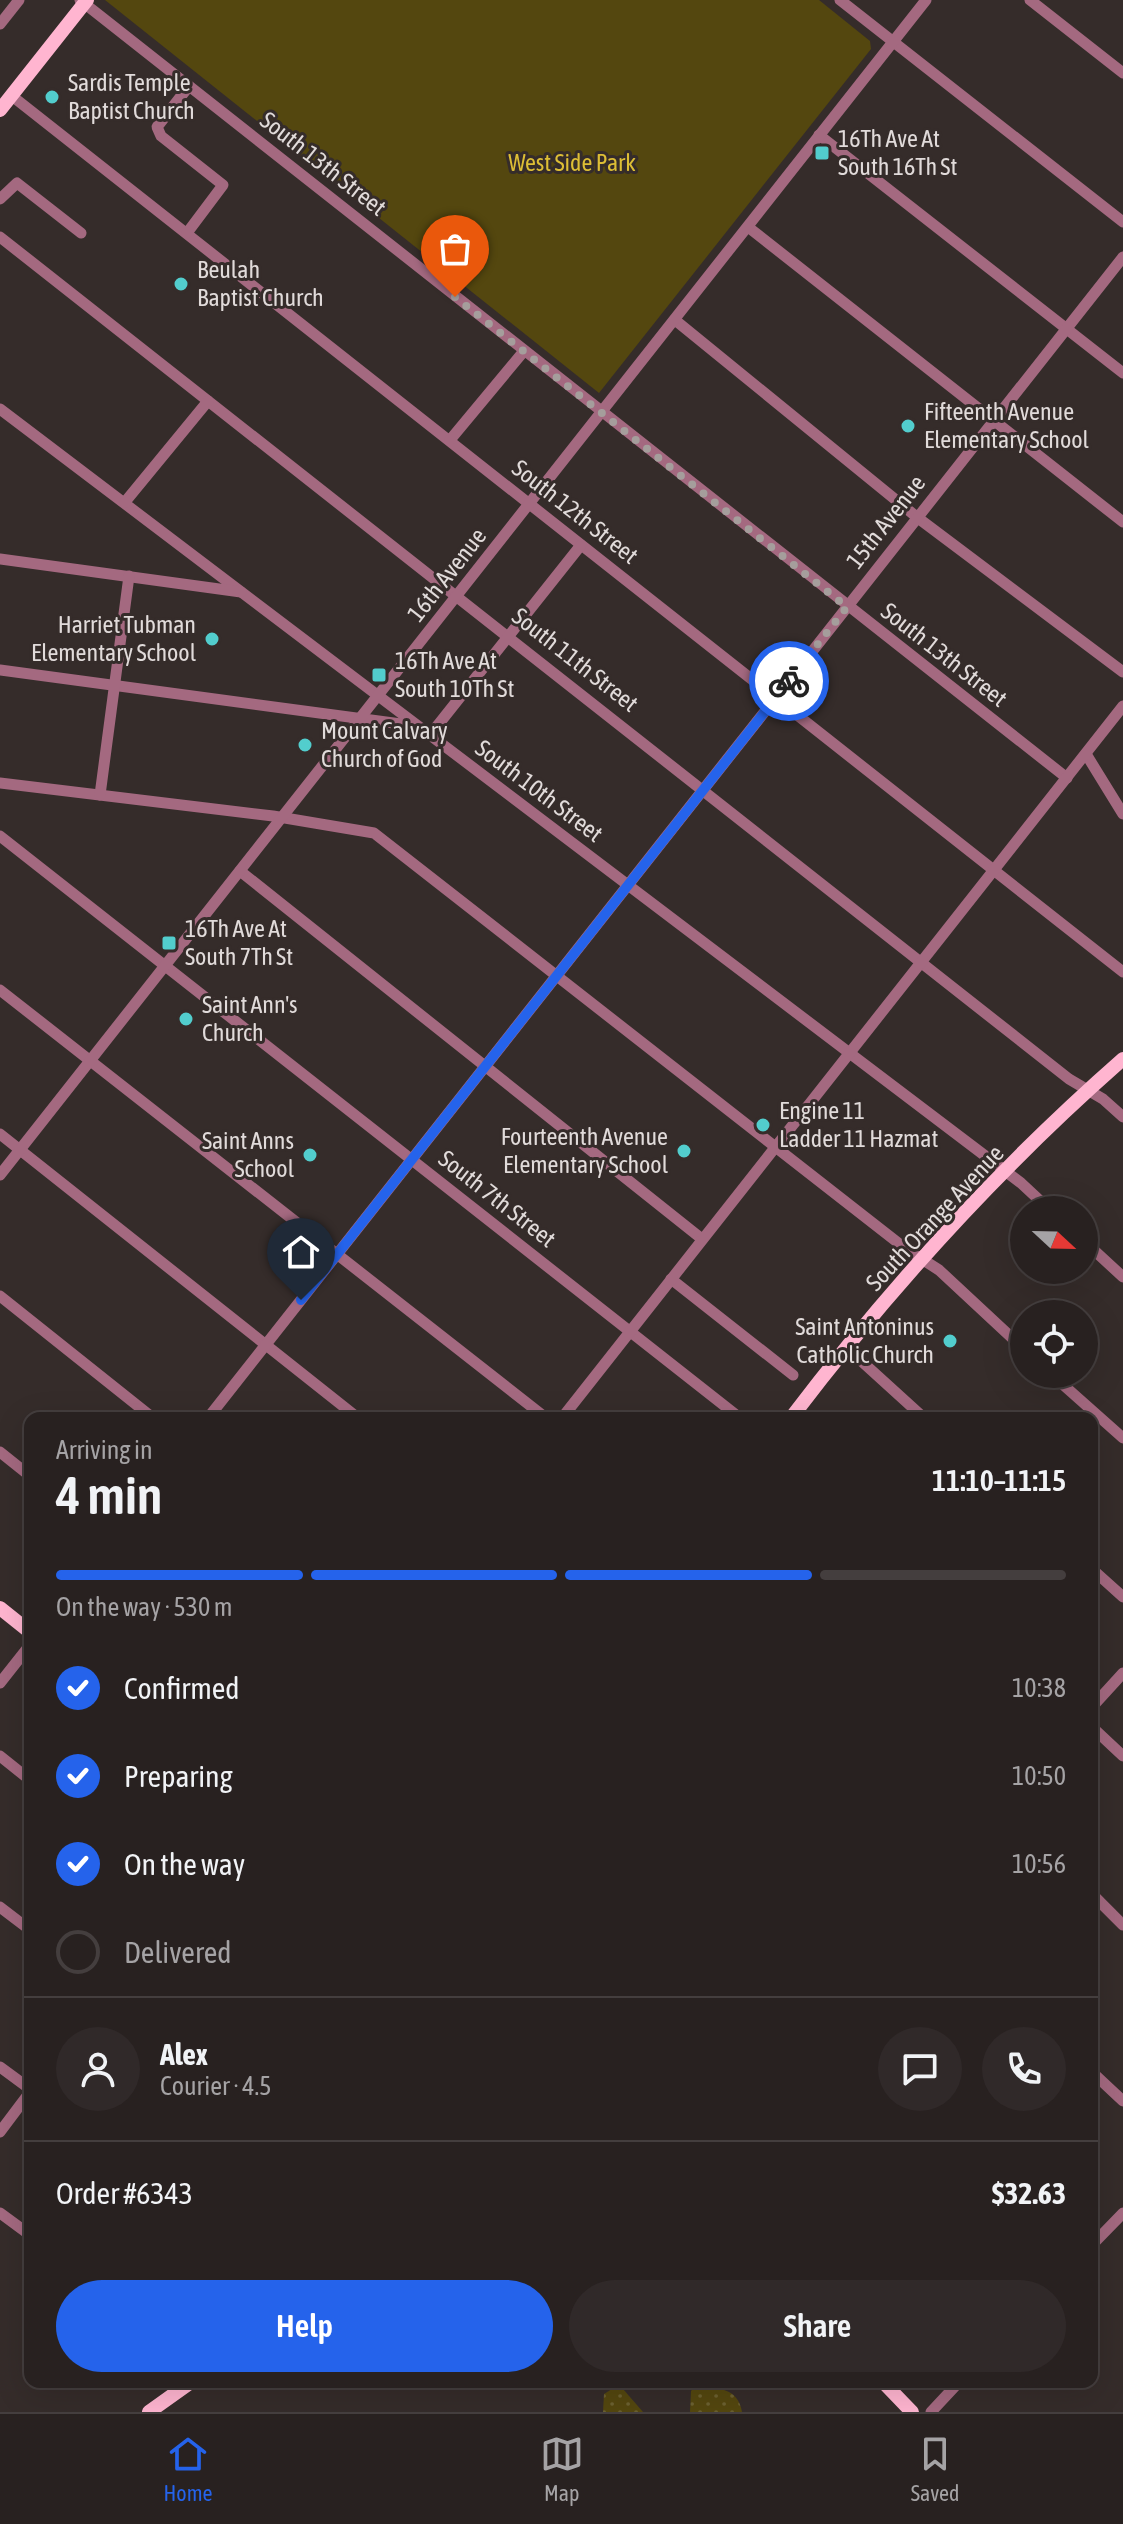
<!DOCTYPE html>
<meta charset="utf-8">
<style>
:root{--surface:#282120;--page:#302929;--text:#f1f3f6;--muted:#a5a3a5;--line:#443e3e;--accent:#2563eb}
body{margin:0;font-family:"Asap Condensed",sans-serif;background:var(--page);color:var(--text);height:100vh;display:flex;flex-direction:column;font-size:30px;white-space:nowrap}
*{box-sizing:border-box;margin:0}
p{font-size:26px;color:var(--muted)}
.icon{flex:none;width:44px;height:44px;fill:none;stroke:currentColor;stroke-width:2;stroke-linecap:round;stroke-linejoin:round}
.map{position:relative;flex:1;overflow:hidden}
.panel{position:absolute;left:24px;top:1412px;width:1074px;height:976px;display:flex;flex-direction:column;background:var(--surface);border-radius:16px;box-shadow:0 8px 32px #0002,0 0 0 2px var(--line)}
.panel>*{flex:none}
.needle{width:52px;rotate:112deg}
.tools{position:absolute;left:1010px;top:1196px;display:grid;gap:16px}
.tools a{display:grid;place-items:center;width:88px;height:88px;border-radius:50%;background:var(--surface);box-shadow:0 8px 32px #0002,0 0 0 2px var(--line);font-size:40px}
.pin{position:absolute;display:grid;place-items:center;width:68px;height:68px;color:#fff;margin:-82px -34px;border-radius:50% 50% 50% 0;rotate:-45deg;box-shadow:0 0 8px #0007}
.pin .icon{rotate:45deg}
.courier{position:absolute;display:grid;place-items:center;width:80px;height:80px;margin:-40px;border:6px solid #2563eb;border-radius:50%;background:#fff;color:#222;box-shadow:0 2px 10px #0007}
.overview em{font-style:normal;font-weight:600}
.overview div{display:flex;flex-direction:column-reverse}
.overview{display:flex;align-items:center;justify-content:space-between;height:136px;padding:0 32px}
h1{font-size:52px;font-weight:600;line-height:60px}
.bar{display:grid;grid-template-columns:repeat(4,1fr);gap:12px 8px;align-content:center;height:96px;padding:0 32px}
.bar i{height:10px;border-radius:6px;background:var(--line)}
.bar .active{background:var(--accent)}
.bar p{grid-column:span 4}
.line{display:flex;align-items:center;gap:20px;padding:0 32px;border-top:2px solid var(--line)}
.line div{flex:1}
.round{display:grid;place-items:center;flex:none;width:84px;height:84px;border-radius:42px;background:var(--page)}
ol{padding:0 32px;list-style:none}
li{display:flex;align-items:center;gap:24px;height:88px}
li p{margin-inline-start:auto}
li .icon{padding:8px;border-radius:50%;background:var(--accent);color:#fff;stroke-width:4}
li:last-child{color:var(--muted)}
li i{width:44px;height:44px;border:4px solid var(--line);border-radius:50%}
.button{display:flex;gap:16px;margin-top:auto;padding:16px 32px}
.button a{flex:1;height:92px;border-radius:48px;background:var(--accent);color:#fff;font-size:32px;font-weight:600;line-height:92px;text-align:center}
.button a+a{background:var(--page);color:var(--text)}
.tabs{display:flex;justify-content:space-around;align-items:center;height:112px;border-top:2px solid var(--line);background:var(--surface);font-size:22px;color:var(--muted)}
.tabs a{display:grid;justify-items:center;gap:4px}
.tabs .active{color:var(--accent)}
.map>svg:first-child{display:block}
</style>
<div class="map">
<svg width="1123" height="2412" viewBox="0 0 1123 2412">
<defs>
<pattern id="grass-dots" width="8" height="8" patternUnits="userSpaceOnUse" patternTransform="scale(2)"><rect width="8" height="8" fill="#54470f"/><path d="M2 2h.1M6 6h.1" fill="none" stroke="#6c6131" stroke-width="1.8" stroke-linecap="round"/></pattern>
</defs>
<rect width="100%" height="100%" fill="#352c2a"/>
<g fill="url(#grass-dots)">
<path d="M696,2386C717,2388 738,2387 742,2412H690L691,2391Z"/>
<path d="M612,2389H623L643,2412H603L604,2394Z"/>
</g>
<path fill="#54470f" d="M105,0H819L870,41L871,49L599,393Z"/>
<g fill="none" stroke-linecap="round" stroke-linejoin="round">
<g stroke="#a46980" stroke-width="11">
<path d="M80,0L1067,778"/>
<path d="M840,0L1123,222"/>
<path d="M1030,0L1123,73"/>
<path d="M0,24L19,0"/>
<path d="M12,96L1123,972"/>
<path d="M819,135L1123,373"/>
<path d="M0,199L17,183L81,233"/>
<path d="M748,227L1123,522"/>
<path d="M187,233L223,185L161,136L157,127L189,86"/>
<path d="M0,237L1069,1079L1103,1099L1123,1117"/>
<path d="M675,320L918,518L1123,672"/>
<path d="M0,409L1021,1183L1050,1210"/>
<path d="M450,440L524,351"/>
<path d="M125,502L208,401"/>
<path d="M0,559L241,592"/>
<path d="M0,670L416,726"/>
<path d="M430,735L581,545"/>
<path d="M1086,754L1123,814"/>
<path d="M0,783L273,816L374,833L906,1249L939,1270L1024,1349"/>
<path d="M100,795L129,576"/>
<path d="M0,836L740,1418"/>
<path d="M240,871L702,1239"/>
<path d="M0,990L546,1418"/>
<path d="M0,1134L358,1418"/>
<path d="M0,1175L926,0"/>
<path d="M1084,1241L1123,1277"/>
<path d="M671,1279L793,1375"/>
<path d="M0,1296L153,1418"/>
<path d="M847,1348L924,1418"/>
<path d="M1051,1374L1123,1438"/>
<path d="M208,1418L1123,257"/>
<path d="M562,1418L1123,706"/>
<path d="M0,1452L30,1476"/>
<path d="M1092,1569L1123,1597"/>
<path d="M0,1683L30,1645"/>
<path d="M1092,1707L1123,1673"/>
<path d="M1092,1727L1123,1756"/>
<path d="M0,1756L30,1780"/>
<path d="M1092,1894L1123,1925"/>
<path d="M0,1907L30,1930"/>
<path d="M0,2067L30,2089"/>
<path d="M1092,2072L1123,2101"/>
<path d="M0,2132L30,2092"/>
<path d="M0,2213L30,2235"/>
<path d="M1092,2245L1123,2213"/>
<path d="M931,2412L959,2382"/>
</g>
<g stroke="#ffb5d0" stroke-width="14">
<path d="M0,110L87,0"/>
<path d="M791,1418C889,1289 1001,1166 1123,1059"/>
<path d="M0,1608L30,1632"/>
<path d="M883,2382L912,2412"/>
<path d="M149,2412L191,2382"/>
</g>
</g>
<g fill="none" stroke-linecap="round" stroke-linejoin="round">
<path stroke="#a59e9c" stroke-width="8" stroke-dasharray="0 14.4" d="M455,297L847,607L789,681"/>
<path stroke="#2563eb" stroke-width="10" d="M301,1300L789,681"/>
</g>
<g fill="#52cdcd" stroke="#352c2a" stroke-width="3">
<circle cx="52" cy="97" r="8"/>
<rect x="814" y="145" width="16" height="16" rx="4"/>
<circle cx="181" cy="284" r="8"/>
<circle cx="908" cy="426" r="8"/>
<circle cx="212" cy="639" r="8"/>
<rect x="371" y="667" width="16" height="16" rx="4"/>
<circle cx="305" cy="745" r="8"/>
<rect x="161" y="935" width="16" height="16" rx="4"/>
<circle cx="186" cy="1019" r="8"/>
<circle cx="763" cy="1125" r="8"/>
<circle cx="684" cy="1151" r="8"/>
<circle cx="310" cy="1155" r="8"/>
<circle cx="950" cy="1341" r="8"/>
</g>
<g text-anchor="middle" stroke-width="6" stroke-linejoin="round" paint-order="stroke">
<g font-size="24" fill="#e1dbda" stroke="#352c2a" text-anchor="start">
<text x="68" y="91">Sardis Temple<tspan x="68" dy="28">Baptist Church</tspan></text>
<text x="838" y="147">16Th Ave At<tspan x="838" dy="28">South 16Th St</tspan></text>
<text x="197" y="278">Beulah<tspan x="197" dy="28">Baptist Church</tspan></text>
<text x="924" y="420">Fifteenth Avenue<tspan x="924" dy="28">Elementary School</tspan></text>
<text x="196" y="633" text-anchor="end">Harriet Tubman<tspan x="196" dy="28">Elementary School</tspan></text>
<text x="395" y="669">16Th Ave At<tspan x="395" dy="28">South 10Th St</tspan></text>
<text x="321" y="739">Mount Calvary<tspan x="321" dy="28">Church of God</tspan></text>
<text x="185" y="937">16Th Ave At<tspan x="185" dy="28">South 7Th St</tspan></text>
<text x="202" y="1013">Saint Ann's<tspan x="202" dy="28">Church</tspan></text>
<text x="779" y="1119">Engine 11<tspan x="779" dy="28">Ladder 11 Hazmat</tspan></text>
<text x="668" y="1145" text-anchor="end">Fourteenth Avenue<tspan x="668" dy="28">Elementary School</tspan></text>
<text x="294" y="1149" text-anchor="end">Saint Anns<tspan x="294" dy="28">School</tspan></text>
<text x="934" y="1335" text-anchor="end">Saint Antoninus<tspan x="934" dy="28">Catholic Church</tspan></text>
</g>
<g font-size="24" fill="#ddbe35" stroke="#352c2a">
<text x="572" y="171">West Side Park</text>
</g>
<g font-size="24" fill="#e1dbda" stroke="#352c2a">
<text transform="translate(323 164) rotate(38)" y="8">South 13th Street</text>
<text transform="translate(575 512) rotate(38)" y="8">South 12th Street</text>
<text transform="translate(886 522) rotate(-52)" y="8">15th Avenue</text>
<text transform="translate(447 575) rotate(-52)" y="8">16th Avenue</text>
<text transform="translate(944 655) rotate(38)" y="8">South 13th Street</text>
<text transform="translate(575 660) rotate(38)" y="8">South 11th Street</text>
<text transform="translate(539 791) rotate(37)" y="8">South 10th Street</text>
<text transform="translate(497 1199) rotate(38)" y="8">South 7th Street</text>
<text transform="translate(935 1218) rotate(-47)" y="8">South Orange Avenue</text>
</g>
</g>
</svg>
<div class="tools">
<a><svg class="needle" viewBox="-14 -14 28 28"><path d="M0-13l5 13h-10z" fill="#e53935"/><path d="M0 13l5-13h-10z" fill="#a5a3a5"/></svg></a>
<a><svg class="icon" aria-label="locate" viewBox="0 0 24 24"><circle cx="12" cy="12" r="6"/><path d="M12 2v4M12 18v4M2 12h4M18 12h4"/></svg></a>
</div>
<div class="pin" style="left:455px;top:297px;background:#ea580c"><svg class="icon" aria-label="bag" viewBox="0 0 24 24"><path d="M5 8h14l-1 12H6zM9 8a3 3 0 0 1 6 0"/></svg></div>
<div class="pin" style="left:301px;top:1300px;background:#1f2937"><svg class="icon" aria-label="home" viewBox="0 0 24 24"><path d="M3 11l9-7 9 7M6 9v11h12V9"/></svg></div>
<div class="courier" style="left:789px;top:681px"><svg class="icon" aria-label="bike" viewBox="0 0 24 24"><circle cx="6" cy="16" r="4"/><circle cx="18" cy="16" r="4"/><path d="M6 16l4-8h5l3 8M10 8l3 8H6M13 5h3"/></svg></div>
<section class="panel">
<div class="overview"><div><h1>4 min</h1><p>Arriving in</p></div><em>11:10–11:15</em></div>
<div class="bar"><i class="active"></i><i class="active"></i><i class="active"></i><i></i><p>On the way · 530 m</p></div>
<ol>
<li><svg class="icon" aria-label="check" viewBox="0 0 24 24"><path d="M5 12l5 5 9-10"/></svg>Confirmed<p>10:38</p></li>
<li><svg class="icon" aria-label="check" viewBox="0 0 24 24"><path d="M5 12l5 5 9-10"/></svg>Preparing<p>10:50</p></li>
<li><svg class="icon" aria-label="check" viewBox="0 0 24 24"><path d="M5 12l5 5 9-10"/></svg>On the way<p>10:56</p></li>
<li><i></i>Delivered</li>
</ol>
<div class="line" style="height:144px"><a class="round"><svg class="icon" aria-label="person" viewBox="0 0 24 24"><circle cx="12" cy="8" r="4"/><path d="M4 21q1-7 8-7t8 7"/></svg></a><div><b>Alex</b><p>Courier · 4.5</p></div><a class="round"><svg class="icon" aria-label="chat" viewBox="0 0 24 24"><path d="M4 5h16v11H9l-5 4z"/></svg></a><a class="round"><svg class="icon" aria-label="phone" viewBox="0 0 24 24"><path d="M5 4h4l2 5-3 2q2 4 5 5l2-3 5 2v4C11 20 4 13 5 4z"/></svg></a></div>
<div class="line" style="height:104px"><div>Order #6343</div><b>$32.63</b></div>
<div class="button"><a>Help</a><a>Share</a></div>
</section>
</div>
<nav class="tabs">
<a class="active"><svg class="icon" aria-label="home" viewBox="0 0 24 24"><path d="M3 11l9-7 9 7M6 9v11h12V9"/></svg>Home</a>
<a><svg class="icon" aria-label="map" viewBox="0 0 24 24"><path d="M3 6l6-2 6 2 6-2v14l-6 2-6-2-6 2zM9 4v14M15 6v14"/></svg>Map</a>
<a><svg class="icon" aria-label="saved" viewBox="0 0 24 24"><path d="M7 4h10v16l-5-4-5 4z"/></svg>Saved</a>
</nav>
